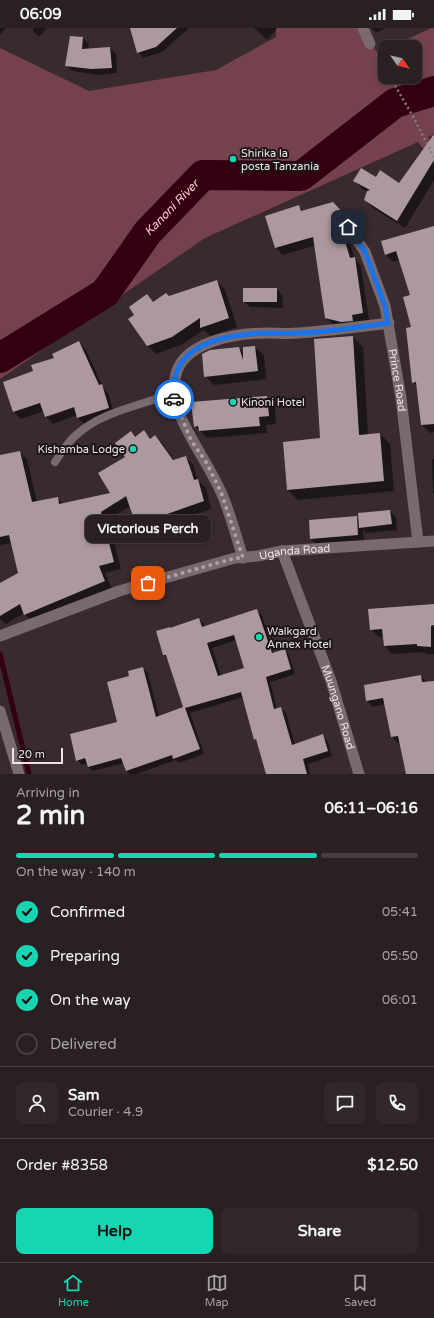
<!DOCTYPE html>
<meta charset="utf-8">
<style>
:root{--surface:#2a2022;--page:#32282a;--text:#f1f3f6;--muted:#a5a3a5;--line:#463e40;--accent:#17d5b3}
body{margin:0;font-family:"Varela Round",sans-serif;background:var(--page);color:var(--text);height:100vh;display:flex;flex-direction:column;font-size:15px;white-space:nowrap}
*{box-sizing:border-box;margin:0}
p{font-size:13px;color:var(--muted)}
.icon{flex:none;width:22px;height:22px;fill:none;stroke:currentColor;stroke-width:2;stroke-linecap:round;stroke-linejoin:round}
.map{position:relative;height:746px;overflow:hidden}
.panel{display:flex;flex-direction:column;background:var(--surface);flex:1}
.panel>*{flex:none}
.needle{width:26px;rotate:124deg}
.tools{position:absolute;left:378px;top:12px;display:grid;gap:8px}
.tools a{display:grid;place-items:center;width:44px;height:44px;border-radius:8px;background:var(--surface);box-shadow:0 2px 6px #0003,0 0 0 1px var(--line);font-size:20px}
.scale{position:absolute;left:12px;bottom:10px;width:51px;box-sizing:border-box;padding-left:4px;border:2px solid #ede4e5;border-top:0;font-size:11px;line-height:14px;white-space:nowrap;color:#ede4e5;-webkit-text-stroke:3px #1b1516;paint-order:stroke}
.pin{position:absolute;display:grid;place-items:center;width:34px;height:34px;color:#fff;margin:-17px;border-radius:8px;box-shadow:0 2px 6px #0006}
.courier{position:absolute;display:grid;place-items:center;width:40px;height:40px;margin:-20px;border:3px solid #1a73e8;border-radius:50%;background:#fff;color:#222;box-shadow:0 1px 5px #0007}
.bubble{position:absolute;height:28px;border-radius:8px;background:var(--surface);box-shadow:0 2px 6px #0003,0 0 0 1px var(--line);font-size:13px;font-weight:800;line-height:28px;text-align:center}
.summary em{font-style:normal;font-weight:800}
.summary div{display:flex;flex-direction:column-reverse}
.summary{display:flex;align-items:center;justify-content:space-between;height:68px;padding:0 16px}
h1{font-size:26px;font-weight:800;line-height:30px}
.bar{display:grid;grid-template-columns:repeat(4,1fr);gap:6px 4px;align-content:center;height:48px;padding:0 16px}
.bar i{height:5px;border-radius:3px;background:var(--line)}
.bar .on{background:var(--accent)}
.bar p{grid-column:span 4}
.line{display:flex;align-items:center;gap:10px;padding:0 16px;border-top:1px solid var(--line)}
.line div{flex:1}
.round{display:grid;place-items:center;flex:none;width:42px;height:42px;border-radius:8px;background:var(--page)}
ol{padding:0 16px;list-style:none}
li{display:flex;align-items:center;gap:12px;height:44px}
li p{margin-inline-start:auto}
li .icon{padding:4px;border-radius:50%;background:var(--accent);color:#111;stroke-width:4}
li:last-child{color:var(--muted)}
li i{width:22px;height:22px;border:2px solid var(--line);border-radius:50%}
.cta{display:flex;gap:8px;margin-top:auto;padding:8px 16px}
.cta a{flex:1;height:46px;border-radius:8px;background:var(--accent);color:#111;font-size:16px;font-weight:800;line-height:46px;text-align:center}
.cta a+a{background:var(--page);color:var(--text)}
.status{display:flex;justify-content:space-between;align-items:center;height:28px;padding:0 20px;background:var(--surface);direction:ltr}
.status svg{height:11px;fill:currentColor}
.dock{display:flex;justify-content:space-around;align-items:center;height:56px;border-top:1px solid var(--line);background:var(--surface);font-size:11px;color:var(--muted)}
.dock a{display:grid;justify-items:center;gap:2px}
.dock .on{color:var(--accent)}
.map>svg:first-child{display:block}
</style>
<div class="status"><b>06:09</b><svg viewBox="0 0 49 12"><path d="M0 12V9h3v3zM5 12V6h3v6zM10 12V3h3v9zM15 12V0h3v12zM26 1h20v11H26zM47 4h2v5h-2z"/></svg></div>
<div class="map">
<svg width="434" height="746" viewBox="0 0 434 746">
<rect width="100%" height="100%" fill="#382a2d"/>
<path fill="#76414e" d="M276,0H359L378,25L385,22V49H415V19H391L431,0H434V135L418,114L205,210L0,351V20L89,63L216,42L276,9Z"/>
<g fill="#0007" fill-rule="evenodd">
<path d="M0,0H6L0,7Z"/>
<path d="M34,0H47L39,9L33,3Z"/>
<path d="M131,0H189L162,24L143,30L138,24Z"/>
<path d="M254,0H276L277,1L267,12Z"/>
<path d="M372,0H386L376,5Z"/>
<path d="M83,10L89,16L88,21L110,20L116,26L117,45L98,47L72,43L66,37Z"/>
<path d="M434,106V152L405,200L373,180L365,172L368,164L362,161L355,153L376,150L399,156L430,113L428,109Z"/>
<path d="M332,175L352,195L347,207L355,231L361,238L369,292L334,297L326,290L316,217L283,227L276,220L299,178L304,183Z"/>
<path d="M434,201V404L430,405L422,397L418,359L413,354V300L411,268L400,232L393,234L385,226Z"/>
<path d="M217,253L225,262L237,299L210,308L204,302L181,317L156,326L147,317L136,287L147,268L154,275Z"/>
<path d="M277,261L282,267L283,280L250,279L244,274Z"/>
<path d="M353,309L363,319L368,407L380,406L390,416L394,463L298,472L288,462L321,411L315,312Z"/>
<path d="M79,314L86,322L103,359L108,365L115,388L85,397L78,390L77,387L53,396L46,389L44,383L21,391L14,384L35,344ZM78,376L79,378L48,389V387Z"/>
<path d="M255,319L264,327L266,351L214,357L205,348L239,320L244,326Z"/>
<path d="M267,369L275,377L276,396L266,397L267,405L207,410L195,398Z"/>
<path d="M144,404L152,411L155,408L163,416L175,433L186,429L193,437L198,452L206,460L211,481L144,504L137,497L131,478L108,491L121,541L105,545L112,561L32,594L24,585L6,596L0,591V556L19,545L12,515L0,517V428L19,424L27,431L37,474L57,470L64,476L112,466L126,429L136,410ZM188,437H190L196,457H194ZM130,465L131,466L117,475V473Z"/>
<path d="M432,431H434V466L433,465Z"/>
<path d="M390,483L396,489L397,502L366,505L363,502L364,513L317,517L311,511L310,493L356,489L360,492Z"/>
<path d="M434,577V626H426L424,624L392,626L385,618L384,609H379L371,601Z"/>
<path d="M257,582L262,587L274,626L285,622L289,627L295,646L270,654L277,681L281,680L286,685L295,717L322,707L327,712L332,728L308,736L310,746H267L258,714L255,711L243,669L190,685L204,726L179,735L176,732L136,746H130L127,743L124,735L93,743L88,739V735L82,737L77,732L118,694L130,649L143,640L148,645L159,689L184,679L169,632L164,627L171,601L199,591L204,596L205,599ZM237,612L245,640L221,648L212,620Z"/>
<path d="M421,648L427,654H434V711L430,746H407L401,714L398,715L392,709L386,676L373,679L367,673L365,658Z"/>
</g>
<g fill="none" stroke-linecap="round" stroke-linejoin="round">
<path stroke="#330012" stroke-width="5" d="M0,626L29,746"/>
<path stroke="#330012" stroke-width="30" id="s1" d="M0,330L105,265L148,204L203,147L301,148L395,75L434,63"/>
</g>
<g fill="#ab999d" fill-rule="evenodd">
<path d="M130,0H177L156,19L137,25Z"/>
<path d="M70,8L83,9L82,21L110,19L112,40L91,41L65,38Z"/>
<path d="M434,106V132L397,193L364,172L367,163L370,162L353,153L361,140L376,149L380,142L399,155Z"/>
<path d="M333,174L345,187L341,199L350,230L355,229L363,285L352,287L353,293L341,294L325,290L313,209L275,220L265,188L299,177L301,183Z"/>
<path d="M434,198V396L421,397L416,354L412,355L406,300L411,299L403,269L410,267L396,223L385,227L381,213Z"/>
<path d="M217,252L229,290L200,300V290L172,309L147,318L128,291L134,287L129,279L147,266L153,274L166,265L169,268Z"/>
<rect x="243" y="260" width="34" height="14"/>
<path d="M353,308L359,407L380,405L384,453L287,462L283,414L320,410L314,311Z"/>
<path d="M79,313L99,357L102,356L109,380L77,390L74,379L45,389L40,375L13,384L3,354L33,343L31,337L54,330L52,326Z"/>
<path d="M255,318L258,343L204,349L202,326L210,322L239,319L243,332V319Z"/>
<path d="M267,368L269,388L259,389L260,398L199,403L198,398L194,399L191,374Z"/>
<path d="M144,402L150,411L155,407L173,432L186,428L194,452L198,451L204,473L136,497L126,468L101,484L114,534L99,538L105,553L24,587L20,576L0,588V555L18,545L9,507L0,509V427L20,423L32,474L58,469L59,476L110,465L98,445L125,429L115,415L131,403L135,409Z"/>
<path d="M390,482L392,496L359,500L358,485Z"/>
<path d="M357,488L358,507L310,511L309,492Z"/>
<path d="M434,576V597L431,598V619L417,618V616L384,618L382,601L370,602L368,581Z"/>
<path d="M257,581L272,625L285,621L291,641L266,649L274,681L281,679L292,717L323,706L328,723L303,731L307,746H266L256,711L254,712L241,664L185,680L200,721L173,731L172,727L126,743L121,730L88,739L85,730L76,733L70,706L117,694L107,654L129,648L128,643L143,639L156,689L183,679L166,627H163L156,603L170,599V600L199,590L202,599ZM234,607L244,640L218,648L207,615Z"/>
<path d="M421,647L422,654L434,653V746H406L398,708L391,709L383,670L366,673L364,657Z"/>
</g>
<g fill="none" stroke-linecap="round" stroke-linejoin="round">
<g stroke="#887c7e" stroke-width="2.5" stroke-dasharray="2 3" stroke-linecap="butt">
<path d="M377,27L385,41"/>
<path d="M390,49L411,85L434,129"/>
</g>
<path stroke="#7a6a6d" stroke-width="8" d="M55,434C61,425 67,415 75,408C102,383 140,378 173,365"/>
<g stroke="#7a6a6d" stroke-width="11">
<path d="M363,0L370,16"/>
<path id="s2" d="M348,199L365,224L385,278L401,370L418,514"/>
<path id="s3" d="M282,523L331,653L359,746"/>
<path d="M243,530C236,508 230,484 221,464C207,433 186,407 175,375C172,367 174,359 175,351C180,313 237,305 268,305C278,305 288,306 298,305C328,303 358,299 389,295"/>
<path d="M0,683L19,746"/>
</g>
<path stroke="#7a6a6d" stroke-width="11" id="s4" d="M0,608L119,563L235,530L258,528L282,523L434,513"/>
</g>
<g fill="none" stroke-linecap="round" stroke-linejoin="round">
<path stroke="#aea3a5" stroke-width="4" stroke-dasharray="0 7.2" d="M148,555L235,530H243L221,464L206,434L191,412L174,371"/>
<path stroke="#1a73e8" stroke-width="5" d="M174,371C167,316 225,306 267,305C277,305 287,306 297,305C328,304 358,299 388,295L385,278L365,224L348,199"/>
</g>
<g fill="#17d5b3" stroke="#1b1516" stroke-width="1.5">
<circle cx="233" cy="131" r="4"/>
<circle cx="233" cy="374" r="4"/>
<circle cx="133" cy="421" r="4"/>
<circle cx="259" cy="609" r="4"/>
</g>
<g text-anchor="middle" stroke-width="4" stroke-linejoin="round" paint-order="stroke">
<g font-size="11" fill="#ede4e5" stroke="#1b1516" text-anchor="start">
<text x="241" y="129">Shirika la<tspan x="241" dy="13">posta Tanzania</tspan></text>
<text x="241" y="378">Kinoni Hotel</text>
<text x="125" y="425" text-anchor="end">Kishamba Lodge</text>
<text x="267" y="607">Walkgard<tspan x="267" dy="13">Annex Hotel</tspan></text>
</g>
<g font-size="11" fill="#ede4e5" stroke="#1b1516">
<text dy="4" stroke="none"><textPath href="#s2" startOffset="163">Prince Road</textPath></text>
<text dy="4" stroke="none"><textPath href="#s4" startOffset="308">Uganda Road</textPath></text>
<text dy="4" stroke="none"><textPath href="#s3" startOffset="166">Muungano Road</textPath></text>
</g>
<g font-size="12" font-style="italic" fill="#ffc4d0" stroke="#1b1516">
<text dy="4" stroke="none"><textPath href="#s1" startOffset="232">Kanoni River</textPath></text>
</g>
</g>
</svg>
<div class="tools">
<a><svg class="needle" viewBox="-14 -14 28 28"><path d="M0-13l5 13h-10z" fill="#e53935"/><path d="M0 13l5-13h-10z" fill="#a5a3a5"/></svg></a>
</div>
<div class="scale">20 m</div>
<div class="pin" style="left:148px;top:555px;background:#ea580c"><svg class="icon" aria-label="bag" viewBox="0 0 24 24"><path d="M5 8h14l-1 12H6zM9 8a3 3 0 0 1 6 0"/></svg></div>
<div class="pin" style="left:348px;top:199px;background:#1f2937"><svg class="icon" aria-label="home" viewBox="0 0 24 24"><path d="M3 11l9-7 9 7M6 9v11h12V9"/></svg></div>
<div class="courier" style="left:174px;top:371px"><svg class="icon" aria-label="car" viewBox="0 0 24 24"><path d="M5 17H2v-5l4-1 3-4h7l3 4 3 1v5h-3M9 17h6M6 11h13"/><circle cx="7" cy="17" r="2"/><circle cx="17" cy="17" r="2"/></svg></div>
<div class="bubble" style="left:85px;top:487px;width:126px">Victorious Perch</div>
</div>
<section class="panel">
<div class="summary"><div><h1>2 min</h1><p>Arriving in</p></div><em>06:11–06:16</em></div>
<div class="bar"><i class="on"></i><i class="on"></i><i class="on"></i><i></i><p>On the way · 140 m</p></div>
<ol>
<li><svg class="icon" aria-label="check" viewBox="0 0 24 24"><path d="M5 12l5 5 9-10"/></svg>Confirmed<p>05:41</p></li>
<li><svg class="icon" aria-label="check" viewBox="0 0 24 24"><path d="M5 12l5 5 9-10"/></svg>Preparing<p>05:50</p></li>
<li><svg class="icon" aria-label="check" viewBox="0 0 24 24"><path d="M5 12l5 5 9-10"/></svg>On the way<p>06:01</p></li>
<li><i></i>Delivered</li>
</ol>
<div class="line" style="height:72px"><a class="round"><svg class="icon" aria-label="person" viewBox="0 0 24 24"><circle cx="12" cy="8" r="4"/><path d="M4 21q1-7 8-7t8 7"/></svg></a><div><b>Sam</b><p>Courier · 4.9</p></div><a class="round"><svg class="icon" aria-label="chat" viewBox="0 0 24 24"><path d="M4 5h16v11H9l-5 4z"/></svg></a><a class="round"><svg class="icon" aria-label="phone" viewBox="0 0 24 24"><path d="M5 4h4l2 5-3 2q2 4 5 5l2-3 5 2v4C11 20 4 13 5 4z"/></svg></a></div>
<div class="line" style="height:52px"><div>Order #8358</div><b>$12.50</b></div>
<div class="cta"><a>Help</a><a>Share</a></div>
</section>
<nav class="dock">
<a class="on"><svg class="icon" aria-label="home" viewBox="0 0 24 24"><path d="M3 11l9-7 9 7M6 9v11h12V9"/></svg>Home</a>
<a><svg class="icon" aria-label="map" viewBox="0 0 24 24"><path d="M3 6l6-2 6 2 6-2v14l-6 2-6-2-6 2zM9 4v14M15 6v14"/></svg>Map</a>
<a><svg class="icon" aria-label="saved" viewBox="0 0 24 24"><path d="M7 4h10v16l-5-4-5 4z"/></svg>Saved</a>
</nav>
